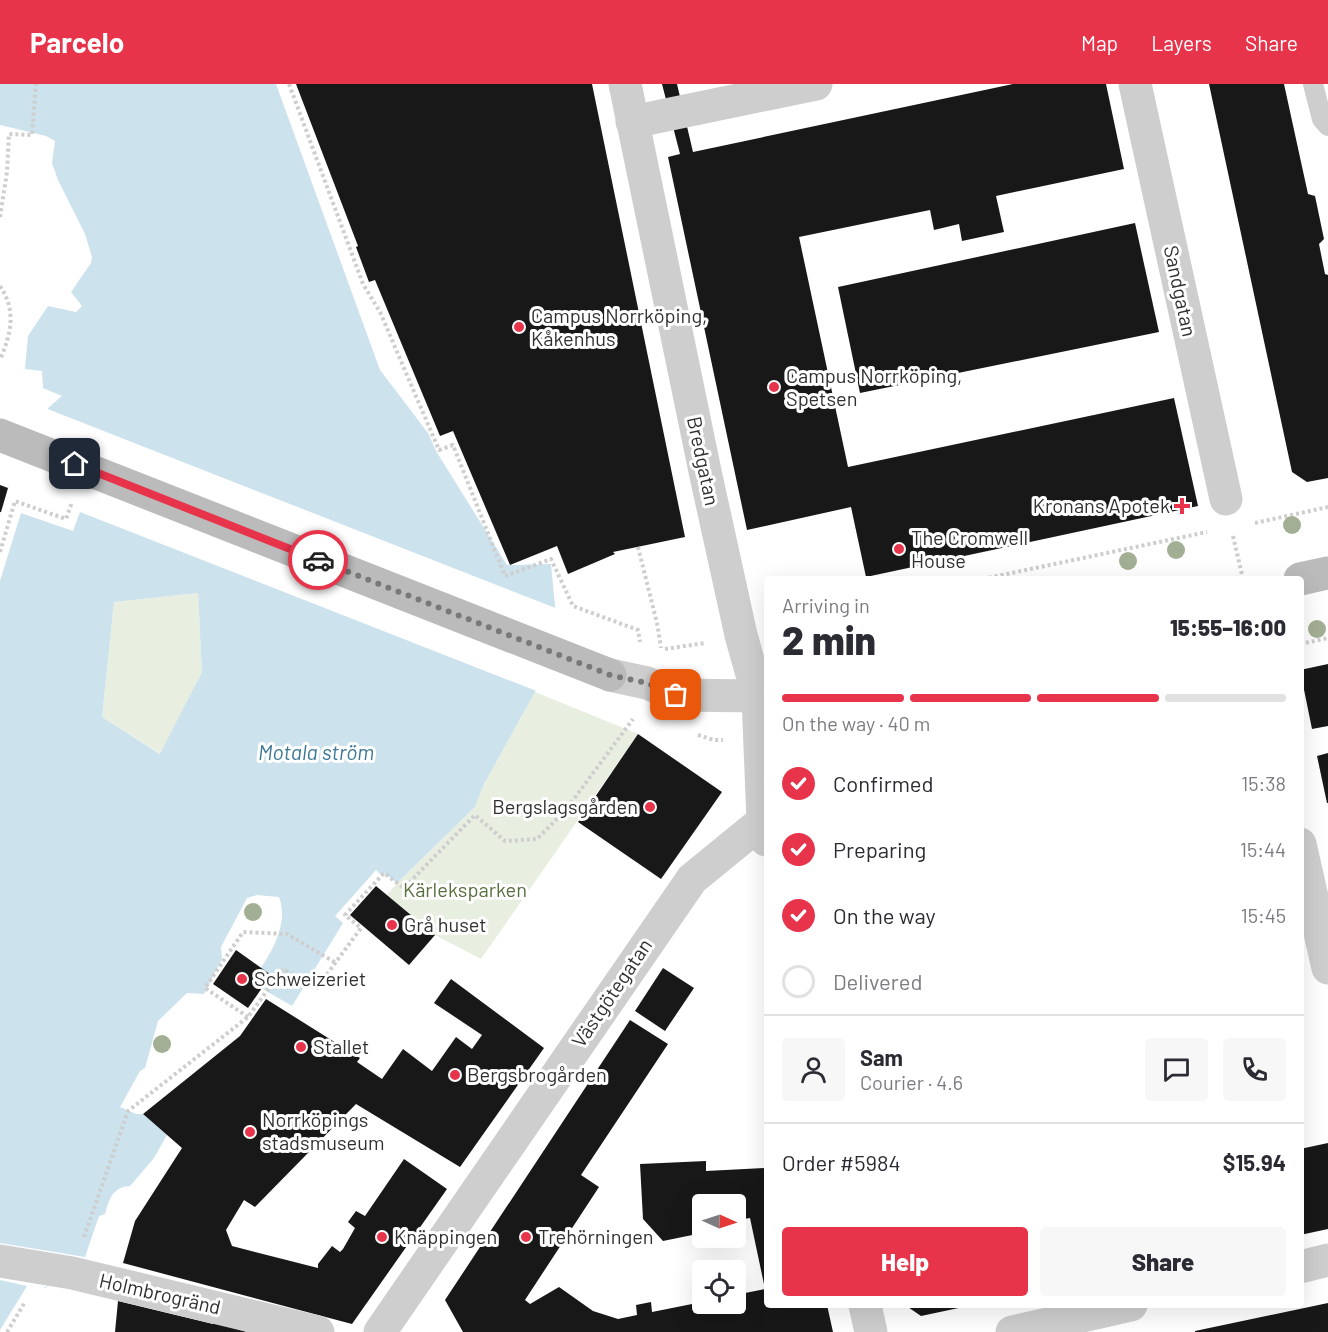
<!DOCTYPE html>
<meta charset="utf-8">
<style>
:root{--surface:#fff;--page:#f7f7f7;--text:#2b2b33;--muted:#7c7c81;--line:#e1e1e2;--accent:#e7344b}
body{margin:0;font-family:Barlow,sans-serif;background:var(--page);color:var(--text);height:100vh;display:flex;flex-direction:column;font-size:22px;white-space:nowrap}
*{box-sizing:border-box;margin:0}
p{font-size:20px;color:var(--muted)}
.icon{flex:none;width:33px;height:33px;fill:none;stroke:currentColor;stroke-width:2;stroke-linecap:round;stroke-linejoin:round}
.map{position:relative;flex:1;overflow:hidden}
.panel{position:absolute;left:764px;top:492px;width:540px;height:732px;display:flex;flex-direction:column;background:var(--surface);border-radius:6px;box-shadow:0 6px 24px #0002}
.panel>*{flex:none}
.needle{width:39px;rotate:93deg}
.controls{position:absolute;left:692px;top:1110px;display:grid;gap:12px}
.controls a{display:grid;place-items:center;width:54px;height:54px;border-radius:6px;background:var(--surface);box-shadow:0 6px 24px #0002;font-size:30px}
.pin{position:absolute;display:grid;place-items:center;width:51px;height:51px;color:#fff;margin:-26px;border-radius:12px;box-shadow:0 3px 9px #0006}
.courier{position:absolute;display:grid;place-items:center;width:60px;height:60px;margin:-30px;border:4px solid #e7344b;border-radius:50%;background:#fff;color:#222;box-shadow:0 2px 8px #0007}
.overview em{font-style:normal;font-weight:800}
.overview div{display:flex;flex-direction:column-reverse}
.overview{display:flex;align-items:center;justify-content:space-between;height:102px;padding:0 18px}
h1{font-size:39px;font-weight:800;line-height:45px}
.bar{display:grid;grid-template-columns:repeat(4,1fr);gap:9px 6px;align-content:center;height:72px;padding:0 18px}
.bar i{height:8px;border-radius:4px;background:var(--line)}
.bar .on{background:var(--accent)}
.bar p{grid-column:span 4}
.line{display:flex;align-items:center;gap:15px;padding:0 18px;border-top:2px solid var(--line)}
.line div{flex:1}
.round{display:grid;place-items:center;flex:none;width:63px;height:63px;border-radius:6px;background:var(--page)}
ol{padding:0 18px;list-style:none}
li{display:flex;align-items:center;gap:18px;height:66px}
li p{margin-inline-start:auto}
li .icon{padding:6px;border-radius:50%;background:var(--accent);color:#fff;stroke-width:4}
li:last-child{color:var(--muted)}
li i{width:33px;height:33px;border:3px solid var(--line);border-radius:50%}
.button{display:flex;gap:12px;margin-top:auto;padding:12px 18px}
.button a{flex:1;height:69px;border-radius:6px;background:var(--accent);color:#fff;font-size:24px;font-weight:800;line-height:69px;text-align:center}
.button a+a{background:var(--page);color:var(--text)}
header{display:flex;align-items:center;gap:36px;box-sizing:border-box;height:84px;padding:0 30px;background:var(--accent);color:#fff}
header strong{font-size:28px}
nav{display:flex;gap:33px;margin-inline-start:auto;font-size:21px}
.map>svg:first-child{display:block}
</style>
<header>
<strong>Parcelo</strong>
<nav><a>Map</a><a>Layers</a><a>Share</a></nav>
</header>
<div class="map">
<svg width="1328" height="1248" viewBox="0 0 1328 1248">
<rect width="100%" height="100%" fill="#fff"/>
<g fill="#e8eee0">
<path d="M198,509L202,588L161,670L102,633L114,518Z"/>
<path d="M535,608L638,650L481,875L435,851L387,811L397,799L475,723L483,702Z"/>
</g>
<path fill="#cce2ed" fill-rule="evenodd" d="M0,0H276L380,286L428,349L436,367L507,481L551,480L560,574L535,608L483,702L475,723L397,799L384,789L345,831L343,839L292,922L261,904L258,888C272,868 289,839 279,813L257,811L247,814L221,863L222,875L204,910L187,909L158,937L145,984L140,987L120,1023L136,1030H143L167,1051L154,1074L130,1102C113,1102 109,1116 105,1130L99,1132L85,1173L44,1205L14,1248H0V431L9,400L48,324L62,312L43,304L42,287L25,285L28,252L48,222L76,228L82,222L71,208L91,179L92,173L85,150L58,96L52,79L55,57L46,52L0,41ZM198,509L202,588L160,670L102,633L114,518Z"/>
<g fill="#fff">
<path d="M45,324L558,525L563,574L539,608L80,428L73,447L21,429L0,497V432L9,401L6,399Z"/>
<path d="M376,786L384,794L343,839L335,832Z"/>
<path d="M0,1159L85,1173L44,1204L48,1205L37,1216L18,1248H0V1246L27,1202L0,1196Z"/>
</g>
<g fill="#181818">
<path d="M296,0H592L685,453L613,468L615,470L568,490L557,462L510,481L453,347L440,352L375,196L369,198L356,163L358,162Z"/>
<path d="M662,0H677L693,68L1013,0H1106L1124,85L996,112L1004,148L962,157L959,140L934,146L930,126L799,153L848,383L1174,314L1198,422L866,493L851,423L747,446L668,73L680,70Z"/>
<path d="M1209,0H1284L1308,110L1315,112L1324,155L1319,160L1325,190L1328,191V394L1307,398L1292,388Z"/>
<path d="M1135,139L1159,248L860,309L838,203Z"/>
<path d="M0,401L8,404L1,428H0Z"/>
<path d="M1328,580V642L1312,645L1300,586Z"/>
<path d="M638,650L722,708L661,795L578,738Z"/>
<path d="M1328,669V719H1327L1317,672Z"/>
<path d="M376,802L435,851L409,881L350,831Z"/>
<path d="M236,866L271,891L248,924L213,900Z"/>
<path d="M663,884L694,904L665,947L635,927Z"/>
<path d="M451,895L544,964L460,1083L356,1020L255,1123L244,1116L226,1146L232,1162L318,1184V1180L332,1162L340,1168L343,1165L355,1144L348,1138L356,1127L365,1132L404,1075L447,1105L352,1240L123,1179L135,1137L182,1064L143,1030L240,952L266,915L360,974L357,978L382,995L403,965L432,987L456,953L472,965L482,951L434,919Z"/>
<path d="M630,936L668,960L581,1091L599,1103L525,1216L530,1220L559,1203L593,1227L618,1235L637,1231L636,1221L651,1218L652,1228L702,1218L735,1220V1211L765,1205L750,1134L738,1136L735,1135V1120H702V1149L663,1157L643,1135L640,1080L706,1077V1087L766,1084V1221H827L833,1248H463L445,1216Z"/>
<path d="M1328,1059V1145L1300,1151V1065Z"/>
<path d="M118,1217L213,1240V1238L247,1248H115Z"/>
<path d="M1328,1219V1248H1195V1247Z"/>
<path d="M905,1221H968V1222L921,1232Z"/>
</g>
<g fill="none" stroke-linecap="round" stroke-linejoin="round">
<g stroke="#cecece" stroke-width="4" stroke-dasharray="3 3" stroke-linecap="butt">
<path d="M289,0L363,200L380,228L439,366L453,361L505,492L551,475L573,522L638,546L640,558"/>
<path d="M0,133L7,88L9,50L32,51L36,0"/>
<path d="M0,202C17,228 11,249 0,276"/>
<path d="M1255,439L1328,423"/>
<path d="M1233,452L1243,495"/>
<path d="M638,463L657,539L661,564"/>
<path d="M0,468L15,417L66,435L72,418"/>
<path d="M983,495L1207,448"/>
<path d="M1300,560L1328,554"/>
<path d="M665,565L705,559"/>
<path d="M698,651L714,656H723"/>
<path d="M248,933L205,904L243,848L287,850L336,879"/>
<path d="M84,1153L128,1027L248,933L283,885L316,905L361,844L345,831L384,789L404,804L475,731L505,757L537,755L565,727L633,635"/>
<path d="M7,1248L25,1218"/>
</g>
<path stroke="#cecece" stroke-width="20" d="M1313,0L1322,35L1328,42"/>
<g stroke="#cecece" stroke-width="33">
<path d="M625,0L706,392L741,551L758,612L763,737L766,756"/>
<path d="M1135,0L1226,415"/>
<path d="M632,38L816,0"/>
<path d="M610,591L647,599L676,611L758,612L766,610"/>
<path d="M1300,760L1328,884"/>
<path d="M0,1177L72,1189L318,1248"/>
<path d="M1300,1183L1328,1176"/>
<path d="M865,1221L871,1248"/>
<path d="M380,1248L692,795L763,737"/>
<path d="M1012,1248L1131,1221"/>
</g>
<g stroke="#bbb" stroke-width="33">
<path d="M0,351L610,591"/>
<path d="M1300,495L1328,489"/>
</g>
</g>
<g fill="#a3af94">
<circle cx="1292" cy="441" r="9"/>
<circle cx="1176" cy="466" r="9"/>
<circle cx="1128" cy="477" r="9"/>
<circle cx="1317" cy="545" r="9"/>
<circle cx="253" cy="828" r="9"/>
<circle cx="162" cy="960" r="9"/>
</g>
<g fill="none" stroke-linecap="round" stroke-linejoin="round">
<path stroke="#797979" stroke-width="6" stroke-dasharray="0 10.8" d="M318,476L610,591L647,599L676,611"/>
<path stroke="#e7344b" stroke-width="8" d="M75,380L318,476"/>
</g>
<g fill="#e7344b" stroke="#fff" stroke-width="2">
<circle cx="519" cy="243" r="6"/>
<circle cx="774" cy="303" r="6"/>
<path d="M1179 413h6v6h6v6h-6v6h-6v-6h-6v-6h6z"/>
<circle cx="899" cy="465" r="6"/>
<circle cx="650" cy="723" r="6"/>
<circle cx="392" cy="841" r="6"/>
<circle cx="242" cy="895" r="6"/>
<circle cx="301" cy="963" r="6"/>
<circle cx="455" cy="991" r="6"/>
<circle cx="250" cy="1048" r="6"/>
<circle cx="382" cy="1153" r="6"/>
<circle cx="526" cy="1153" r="6"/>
</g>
<g text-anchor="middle" stroke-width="6" stroke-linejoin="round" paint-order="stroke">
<g font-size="20" fill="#313131" stroke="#fff">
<text transform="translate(1180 207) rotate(78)" y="7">Sandgatan</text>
<text transform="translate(703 377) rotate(78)" y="7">Bredgatan</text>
<text transform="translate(612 909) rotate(-56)" y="7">Västgötegatan</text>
<text transform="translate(160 1210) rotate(13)" y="7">Holmbrogränd</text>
</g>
<g font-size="20" fill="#313131" stroke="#fff" text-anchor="start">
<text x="531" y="239">Campus Norrköping,<tspan x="531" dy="23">Kåkenhus</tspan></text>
<text x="786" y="299">Campus Norrköping,<tspan x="786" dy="23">Spetsen</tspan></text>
<text x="1170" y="429" text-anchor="end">Kronans Apotek</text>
<text x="911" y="461">The Cromwell<tspan x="911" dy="23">House</tspan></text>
<text x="638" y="730" text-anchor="end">Bergslagsgården</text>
<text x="404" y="848">Grå huset</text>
<text x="254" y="902">Schweizeriet</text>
<text x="313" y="970">Stallet</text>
<text x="467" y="998">Bergsbrogården</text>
<text x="262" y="1043">Norrköpings<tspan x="262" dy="23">stadsmuseum</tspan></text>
<text x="394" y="1160">Knäppingen</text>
<text x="538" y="1160">Trehörningen</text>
</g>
<g font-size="20" fill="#576e3d" stroke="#fff">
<text x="465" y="813">Kärleksparken</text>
</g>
<g font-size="21" font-style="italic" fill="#3d7895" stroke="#fff">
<text x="316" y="676">Motala ström</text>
</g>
</g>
</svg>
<div class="controls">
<a><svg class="needle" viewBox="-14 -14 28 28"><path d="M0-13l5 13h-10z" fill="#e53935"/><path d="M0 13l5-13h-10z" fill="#7c7c81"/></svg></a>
<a><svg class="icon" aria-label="locate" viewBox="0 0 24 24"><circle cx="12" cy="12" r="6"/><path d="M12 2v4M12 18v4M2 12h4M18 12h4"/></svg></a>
</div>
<div class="pin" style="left:676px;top:611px;background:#ea580c"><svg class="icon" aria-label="bag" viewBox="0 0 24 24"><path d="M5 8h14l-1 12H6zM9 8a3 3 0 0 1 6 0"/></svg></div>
<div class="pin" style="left:75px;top:380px;background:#1f2937"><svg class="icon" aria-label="home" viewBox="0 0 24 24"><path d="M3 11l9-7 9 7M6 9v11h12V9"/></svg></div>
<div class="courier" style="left:318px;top:476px"><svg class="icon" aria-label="car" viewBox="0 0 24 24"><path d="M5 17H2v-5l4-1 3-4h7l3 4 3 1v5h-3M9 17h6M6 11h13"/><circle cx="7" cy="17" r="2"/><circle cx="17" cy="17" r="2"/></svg></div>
<section class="panel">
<div class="overview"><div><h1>2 min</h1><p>Arriving in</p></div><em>15:55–16:00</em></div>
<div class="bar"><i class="on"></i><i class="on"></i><i class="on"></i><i></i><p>On the way · 40 m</p></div>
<ol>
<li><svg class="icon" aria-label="check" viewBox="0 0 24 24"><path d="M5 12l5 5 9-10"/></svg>Confirmed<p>15:38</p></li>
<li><svg class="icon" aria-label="check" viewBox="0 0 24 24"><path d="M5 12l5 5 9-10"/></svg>Preparing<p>15:44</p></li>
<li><svg class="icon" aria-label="check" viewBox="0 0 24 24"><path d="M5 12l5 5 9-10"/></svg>On the way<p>15:45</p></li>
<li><i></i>Delivered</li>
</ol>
<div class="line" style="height:108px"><a class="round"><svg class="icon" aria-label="person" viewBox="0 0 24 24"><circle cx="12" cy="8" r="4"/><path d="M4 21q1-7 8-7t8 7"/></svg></a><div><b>Sam</b><p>Courier · 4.6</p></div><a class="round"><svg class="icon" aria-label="chat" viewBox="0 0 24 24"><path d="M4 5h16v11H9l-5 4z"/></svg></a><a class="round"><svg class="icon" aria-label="phone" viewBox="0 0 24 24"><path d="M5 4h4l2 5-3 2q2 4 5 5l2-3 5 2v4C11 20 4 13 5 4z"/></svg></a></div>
<div class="line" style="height:78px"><div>Order #5984</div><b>$15.94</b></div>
<div class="button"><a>Help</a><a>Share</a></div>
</section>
</div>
